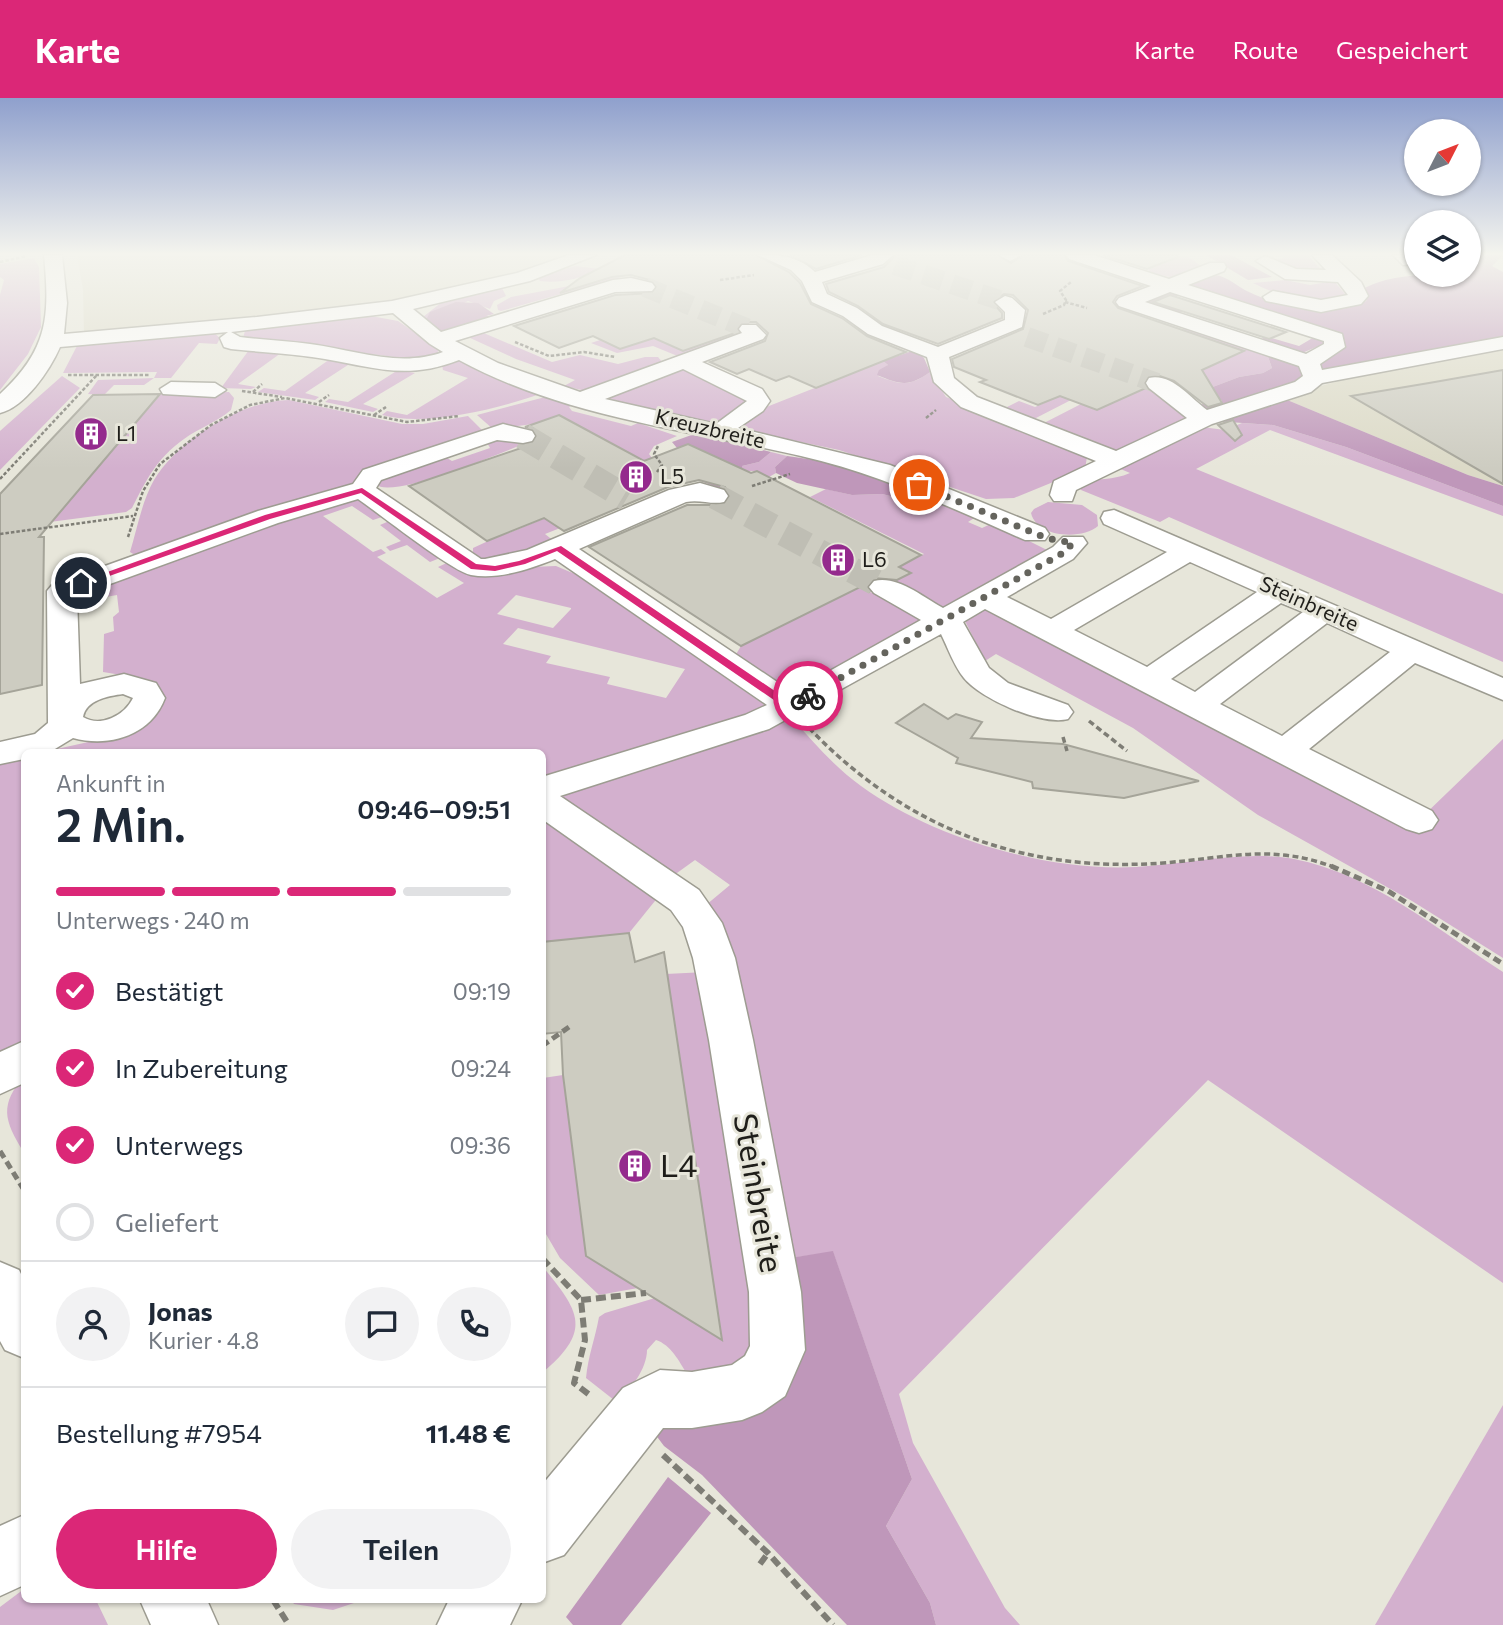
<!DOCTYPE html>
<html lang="de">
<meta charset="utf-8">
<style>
:root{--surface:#fff;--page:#f2f2f3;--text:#1f2937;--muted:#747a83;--line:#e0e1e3;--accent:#db2777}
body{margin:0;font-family:Commissioner,sans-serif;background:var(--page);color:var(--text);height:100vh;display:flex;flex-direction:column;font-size:26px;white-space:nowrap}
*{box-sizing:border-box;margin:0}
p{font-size:23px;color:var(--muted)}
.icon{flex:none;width:38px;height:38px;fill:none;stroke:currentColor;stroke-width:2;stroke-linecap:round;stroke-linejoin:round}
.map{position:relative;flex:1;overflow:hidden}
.panel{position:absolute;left:21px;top:651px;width:525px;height:854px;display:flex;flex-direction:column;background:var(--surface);border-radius:10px;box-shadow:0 2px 5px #0004}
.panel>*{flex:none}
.needle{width:46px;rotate:48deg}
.controls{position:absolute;left:1404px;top:21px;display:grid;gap:14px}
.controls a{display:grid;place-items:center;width:77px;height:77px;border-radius:50%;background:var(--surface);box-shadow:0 2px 5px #0004;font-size:35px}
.pin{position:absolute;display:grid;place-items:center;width:60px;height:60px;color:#fff;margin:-30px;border:4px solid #fff;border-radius:50%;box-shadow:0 2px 7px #0007}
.courier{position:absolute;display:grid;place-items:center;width:70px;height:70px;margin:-35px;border:5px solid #db2777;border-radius:50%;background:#fff;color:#222;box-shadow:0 2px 9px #0007}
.overview em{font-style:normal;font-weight:600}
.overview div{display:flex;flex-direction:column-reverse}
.overview{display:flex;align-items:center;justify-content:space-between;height:119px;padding:0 35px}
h1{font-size:46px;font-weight:600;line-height:52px}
.bar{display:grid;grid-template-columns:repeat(4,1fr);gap:10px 7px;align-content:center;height:84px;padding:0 35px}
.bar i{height:9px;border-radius:5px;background:var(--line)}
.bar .active{background:var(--accent)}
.bar p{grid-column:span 4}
.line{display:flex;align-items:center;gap:18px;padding:0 35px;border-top:2px solid var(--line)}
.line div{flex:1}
.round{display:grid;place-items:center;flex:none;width:74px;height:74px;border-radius:37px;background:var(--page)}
ol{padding:0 35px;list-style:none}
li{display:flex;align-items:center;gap:21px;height:77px}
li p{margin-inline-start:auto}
li .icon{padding:7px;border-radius:50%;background:var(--accent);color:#fff;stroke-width:4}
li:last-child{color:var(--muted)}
li i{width:38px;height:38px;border:4px solid var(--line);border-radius:50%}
.action{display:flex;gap:14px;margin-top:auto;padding:14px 35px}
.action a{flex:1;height:80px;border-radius:42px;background:var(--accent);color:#fff;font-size:28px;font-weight:600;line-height:80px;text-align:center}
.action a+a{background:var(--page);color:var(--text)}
header{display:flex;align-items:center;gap:42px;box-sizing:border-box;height:98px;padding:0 35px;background:var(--accent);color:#fff}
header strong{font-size:33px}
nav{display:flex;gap:38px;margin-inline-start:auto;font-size:24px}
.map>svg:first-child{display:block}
</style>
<header>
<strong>Karte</strong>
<nav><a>Karte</a><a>Route</a><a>Gespeichert</a></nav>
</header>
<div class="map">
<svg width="1503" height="1527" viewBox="0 0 1503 1527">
<rect width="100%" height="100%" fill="#e7e6da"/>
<g fill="#dcdac7">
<path d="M77,157H575L526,175L391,204L84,236L83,192Z"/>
<path d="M1503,250V388L1468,377L1280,299L1373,274Z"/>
</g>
<g fill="#d3b0ce" fill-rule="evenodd">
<path d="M1167,157L1187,158L1201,168L1170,179L1149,174V171L1170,163Z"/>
<path d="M1280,157H1308L1324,175L1299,172L1274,162L1284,160Z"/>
<path d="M34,160L39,169L41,229L28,256L0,292V197L4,182L0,179V166Z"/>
<path d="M575,168L600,171C581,180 561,186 540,183L537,179Z"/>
<path d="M628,177L501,213L498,212L497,207L511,199Z"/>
<path d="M1285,182L1310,187L1334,183L1345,196L1343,201C1313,207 1280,199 1253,185Z"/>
<path d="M502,190L506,198L494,203L490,211L468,203L425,224L423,219L442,204Z"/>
<path d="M371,218L398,223L439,251L436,258L393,262L395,259L243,240L245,233L253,229Z"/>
<path d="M1187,230L1273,255L1268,259L1272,270L1263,275L1239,279L1210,290L1189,279L1240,254L1176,233Z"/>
<path d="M479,233L552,264L580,257L618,266L645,259H658L664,266L586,293L564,288L575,282L516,261L468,239Z"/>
<path d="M744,233L747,235L680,259L653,248L617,255L591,245L600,242L620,251L653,240L683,253Z"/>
<path d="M214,235L220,240L217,246L199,245L171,280H154L144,287H114L104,297L88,296L98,282L154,280L157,274L63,275L78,246Z"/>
<path d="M249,252L281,255L238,286L256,289L251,291L221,290Z"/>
<path d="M330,261L351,265L305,295L319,299L315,302L258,294L264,290L285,293Z"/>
<path d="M457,262L540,296C497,311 426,329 382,317L387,313L407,317L468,280L443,272L442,267Z"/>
<path d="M883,263L888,267L878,278C901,287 909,289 930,274L946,299L1081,353L1087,359L1085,371L1014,400L986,401L839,352L734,330L741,319Z"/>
<path d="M675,271L684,272L747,301L748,309L712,326L610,301L609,297Z"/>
<path d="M398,272L415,275L363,306L378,311L373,314L325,304L329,301L348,304Z"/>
<path d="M62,278L80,290L0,372V333Z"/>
<path d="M1153,287L1191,323L1118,353H1109L1044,325L1081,306L1097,312Z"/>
<path d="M229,294L234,300L231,312C217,324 199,330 184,341C156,361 147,381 132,410L126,414L27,427L49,395H76L161,296Z"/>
<path d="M1062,297L1071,302L1034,321L1005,310L1019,303L1035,309Z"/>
<path d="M549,298L578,304L569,309L572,313L631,328L638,325L677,338L654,348L649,356L652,360L644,364L559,318L533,326L493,331L477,317Z"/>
<path d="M289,302L402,326H423L468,318L483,333L350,389L138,459L130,454C137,431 142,403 154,382C179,341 241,303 289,302Z"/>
<path d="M1242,325L1273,327L1346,349L1503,408V418L1270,332L1196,371L1503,496V564L1169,419L1160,424L1081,392L1079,386C1097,379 1113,383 1130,375L1116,369L1202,329L1225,332Z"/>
<path d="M485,341H515L524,346C502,354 389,403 376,386V382L444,358L452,363L490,350Z"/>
<path d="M771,354L787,358L775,369L776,375L769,379L757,373H741L742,368L759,364Z"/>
<path d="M826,391L852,397L882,396L920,405L927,402C945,409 962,410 979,417L968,424L982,430L993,425L1047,452L951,509H941L892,485L910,475L900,469L924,456L810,399Z"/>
<path d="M605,396L616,408L545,436L555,444L487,464L473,454V450L486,444Z"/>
<path d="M361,400L388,417L373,422L352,408L323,418L373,454L381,451L386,455L377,459L437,500L464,485L438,469L451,463L502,477L530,469L556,468L575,476L769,610L543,682L542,654H43L102,641L162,597L161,591L140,580L103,574L104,536L114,533L113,519L119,514L117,497L100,500L99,484L339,403ZM516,497L571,510V511L553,530L497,516ZM518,530L685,571L666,600L607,586L610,579L546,565L551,558L503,546Z"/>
<path d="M1048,404L1082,407L1097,417L1098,428C1082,442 1037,440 1031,415L1034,411Z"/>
<path d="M394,421L445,458L430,464L407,447L390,453L386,449L401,443L380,427Z"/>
<path d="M860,489L872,495L882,494L922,519L921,524L811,588H776L735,558L741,548Z"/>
<path d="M993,512L1419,722L1503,641V860L1412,803L1258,717L1133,630L996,556L985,563L965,523L979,513Z"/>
<path d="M789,617C812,642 833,668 861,688C933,740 1047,774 1136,769C1189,766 1243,752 1294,761C1372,776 1438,832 1503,874V1185L1208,982L899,1296L913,1345L1005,1510L1020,1527H936L930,1505L886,1428L912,1381L833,1154L784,1161L706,807L730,787L695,762L670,780L566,706L562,699L566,691Z"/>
<path d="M24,659V949L0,964V665Z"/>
<path d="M543,713L659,798L629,835L543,844Z"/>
<path d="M706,874L767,1235L732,1279L687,1276C679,1263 671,1247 656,1242L647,1252C647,1270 631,1294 614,1302L586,1280C588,1258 595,1241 599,1219L605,1215L655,1200L722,1241L666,876Z"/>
<path d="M563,977L586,1158L638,1190L599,1197L560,1160L543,1131V980Z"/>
<path d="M24,978V1055C3,1021 0,1007 24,978Z"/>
<path d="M543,1169C579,1213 593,1232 543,1274Z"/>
<path d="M1503,1307V1527H1375Z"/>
<path d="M24,1491V1502H96L108,1527H0V1509Z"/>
<path d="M291,1502H363L333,1512L294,1506Z"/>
</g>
<g fill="#bf97ba">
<path d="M1206,157H1231L1272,179L1248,182Z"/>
<path d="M1468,157H1503L1492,168L1503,174V246L1323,274L1314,265L1342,238L1338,234L1184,187C1193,183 1205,175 1215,177C1227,178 1238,189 1249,194C1281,209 1333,221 1366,203L1368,198L1363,191C1394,174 1434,177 1468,177Z"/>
<path d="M1173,192L1321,237L1326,245L1302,255L1262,241L1265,238L1299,248L1316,238L1179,197L1161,205L1185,213C1170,218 1155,209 1141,204Z"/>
<path d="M456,204L478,205L494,216L486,218L455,213L502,220L440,235L425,224L430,214Z"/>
<path d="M915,252L924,260L930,274C909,289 901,287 877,277L879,272L888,267L883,263Z"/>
<path d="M1267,256L1290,260L1305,272L1303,283L1208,316L1192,307L1220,305L1222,303L1210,290L1239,279L1263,275L1272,270Z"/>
<path d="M1280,299L1468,377L1503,388V408L1346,349L1273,327L1214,323Z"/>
<path d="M697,335L771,354L759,364L742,368L743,383L724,392L696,381L728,365L688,346L677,350L672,344Z"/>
<path d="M787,358C846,365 874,379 927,402L920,405L882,396L852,397L797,385L776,375L775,369Z"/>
<path d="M833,1153L912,1381L886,1428L930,1505L936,1527H847L702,1377L664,1348L655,1336L656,1327L757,1312L784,1161Z"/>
<path d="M668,1379L711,1415L621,1527H573L566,1519Z"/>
</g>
<g fill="#cdccc1" stroke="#a5a499" stroke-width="2">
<path d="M625,157H756L789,174L800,185L811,206L842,220L867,238L906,254L816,290L789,278L776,283L749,271L737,276L710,264L765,243L768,235L756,224H742L737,229L738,234L683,253L654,240L620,251L593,238L559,250L514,228L615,197L654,195L658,189L654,183L631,177L612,179L560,195L580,180Z"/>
<path d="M790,157H862L816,171Z"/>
<path d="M896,157H998L1011,165L1024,157H1064L1068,163L1143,188L1117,198L1113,204L1118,210L1244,253L1202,272L1222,305L1208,309L1174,283L1157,277L1147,279L1144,284L1146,290L1097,312L1060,298L1038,307L980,284L986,282L954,269L952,261L1023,231L1028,212L1013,197L1004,196L992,204L1002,215V220L938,246L883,226L858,208L829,194L826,186L884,169Z"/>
<path d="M1103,157H1178V159L1147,171Z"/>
<path d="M1170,197L1286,234L1269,241L1153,204Z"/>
<path d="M1503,272V386L1351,298L1429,285Z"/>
<path d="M160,296L39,439H44L42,587L0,596V396L93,297Z"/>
<path d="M559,317L644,363L688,346L751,375L757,373L921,457L899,469L911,475L897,482L874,480L866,489L870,494L860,489L741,548L589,449L687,407H724L730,399L725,389L699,382L668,389L564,433L544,420L487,443L409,388L533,346L537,337L533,330L525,329Z"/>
<path d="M1233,322L1242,337L1235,343L1218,327Z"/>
<path d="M924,606L948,621L956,616L982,624L971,640L1063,646L1199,683L1124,700L1033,690L1032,684L956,665L958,660L896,625Z"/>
<path d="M629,835L635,864L664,854L722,1242L586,1158L563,977L561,934L542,936V844Z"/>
</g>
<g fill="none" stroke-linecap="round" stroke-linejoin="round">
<g stroke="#bfbeb4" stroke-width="20" stroke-dasharray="20 10" stroke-linecap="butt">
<path d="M895,167L1005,204"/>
<path d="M645,189L749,231"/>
<path d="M1027,239L1157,285"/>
</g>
<g stroke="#bfbeb4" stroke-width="26" stroke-dasharray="26 13" stroke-linecap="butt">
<path d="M523,338L627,400"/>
<path d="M715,398L884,489"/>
</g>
<g stroke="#9d9c91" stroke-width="3">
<g id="minor">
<path d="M44,157H62L67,205L64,236L257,219L392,203L517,175L569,157H596L530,183L413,211L441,234L613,182L631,180L652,185L655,189L652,193L615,194L455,243L498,265L580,294L742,235L739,231L742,227H756L766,237L763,241L702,264L762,291L770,303L763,313L738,330L890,367L1045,430L1049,436L1045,442H1025C952,410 880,376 801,358C688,332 564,319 459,262C403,284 368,267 312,259C285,255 258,254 231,251L224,249L220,240L228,234L60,249C50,272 25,309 0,315V296C48,252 50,219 44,157ZM393,215L430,246L443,254C400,270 355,252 310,246C287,243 263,242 240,239L231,234ZM683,271L747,303L716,326L605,301Z"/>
<path d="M758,157C781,157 798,158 815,174L872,157H893L883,166L822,184L827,196L857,210L882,228L938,249L1005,222V214L995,204L1005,198L1012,200L1025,212L1022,229L949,259L954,280L977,299L1116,353L1187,320L1149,290L1146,285L1149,280C1172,275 1190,300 1207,312L1295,284L1303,278L1299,268L1119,208L1116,204L1119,200L1151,188L1069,161L1066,157H1094L1169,181L1210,165H1224L1226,169L1224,173L1188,187L1342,236L1345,249L1320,266L1322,272L1503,239V251L1322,285L1311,294L1212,326L1076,392L1072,403H1054L1050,397L1054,383L1096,363L961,309L934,284L927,259L868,236L843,218L812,204L802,183L791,172ZM1170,194L1324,243V246L1306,256L1145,204Z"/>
<path d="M1021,157L1010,163L1001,158V157Z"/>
<path d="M1312,157H1332L1361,184L1368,198L1361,206L1321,214L1266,203L1263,199L1273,193L1321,202L1348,197L1338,184L1285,181L1256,163L1265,158L1296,171L1326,172Z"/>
<path d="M1393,157H1413L1416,166L1403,167Z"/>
<path d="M171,284L215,285L226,292L215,299L163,296L160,291Z"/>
<path d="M503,326L532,333L535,338L532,343L523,345L497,342L381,382L376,390L481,461H485L527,452L669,392L700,385L724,392L728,398L724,404C711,407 700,401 686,404L579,451L792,594L921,522L874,495L869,489L874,483C897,477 923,499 943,510L1053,449L1063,439H1083L1087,445L1073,461L1007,499L1051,521L1167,454L1104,426L1101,420L1104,414L1114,412L1503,580V602L1415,565L1309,651L1432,713L1438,722L1432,731L1419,735L1406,731L985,511L963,524L989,570L1008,585L1068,607L1073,614L1068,621C1042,628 981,601 964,580C954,568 948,550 941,536L769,631L560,698L699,792L722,825L735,860L753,942L801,1194L805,1252L785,1298L762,1314L742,1322L692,1330H663L564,1457L542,1465V1387L623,1290L660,1272L692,1274L732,1267L745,1258L750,1248L749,1194L709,942L693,860L683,829L671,812L542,721V679L745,617L767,607L555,461C530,471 498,482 471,477C451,473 380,416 358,401L278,425L77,498L80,586L124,576L156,585L165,600C151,637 110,650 73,640L50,654H24V661L0,666V644L35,636L48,625L47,493L52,487L258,413L353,386L363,372ZM1190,464L1257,494L1147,569L1074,532ZM1281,505L1303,514L1195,594L1171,581ZM1327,525L1390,554L1282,638L1220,606ZM123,596L133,600C125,617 101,630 83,619C86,602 108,598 123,596Z"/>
<path d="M24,943V985L0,996V954Z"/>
<path d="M0,1164L19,1172L24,1182V1260L5,1252L0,1243Z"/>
<path d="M24,1417V1487L0,1498V1428Z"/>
<path d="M140,1502H207L218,1527H151Z"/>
<path d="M449,1502H522L510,1527H437Z"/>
</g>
</g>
<g stroke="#7e7d75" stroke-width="2.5" stroke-dasharray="3.5 2" stroke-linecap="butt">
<path d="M0,164L27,158"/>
<path d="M720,182L754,177"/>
<path d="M1065,204L1087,210"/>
<path d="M1043,216L1064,207L1066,202L1060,193L1071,184"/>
<path d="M515,244L549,258L584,254L615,259"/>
<path d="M68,277H150"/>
<path d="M242,293L282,299"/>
<path d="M253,294L262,286"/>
<path d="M319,304L329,297"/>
<path d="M374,317L386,309"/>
<path d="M926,320L936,312"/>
<path d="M657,374L662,367L654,356L658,348"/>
<path d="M0,381L97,277"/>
<path d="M752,388L790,376"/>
<path d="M0,436L133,418"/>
<path d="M128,439L143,393L160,366L211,327L250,307L285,300L407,324L459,318"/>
</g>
<g stroke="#7e7d75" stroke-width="3.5" stroke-dasharray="6 3.5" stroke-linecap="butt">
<path d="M1089,623L1127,653"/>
<path d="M809,630C906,731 1023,775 1163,765C1227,760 1273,745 1336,770"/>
<path d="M1063,639L1067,653"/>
</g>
<g stroke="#7e7d75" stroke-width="5" stroke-dasharray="8 4.5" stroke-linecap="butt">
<path d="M1331,768L1388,793L1503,866"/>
<path d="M542,948L569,929"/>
<path d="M0,1053L24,1092"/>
</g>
<g stroke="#7e7d75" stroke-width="6" stroke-dasharray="10 5" stroke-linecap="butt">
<path d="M542,1160L581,1202L585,1242L574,1285L591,1298"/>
<path d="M581,1202L646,1195"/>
<path d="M663,1357L768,1455L833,1527"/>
<path d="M760,1466L768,1455"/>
<path d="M273,1502L289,1527"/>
</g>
<use href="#minor" fill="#fff" fill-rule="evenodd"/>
</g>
<linearGradient id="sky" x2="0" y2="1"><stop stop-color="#8fa0cd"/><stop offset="0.42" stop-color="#f4f4ee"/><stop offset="1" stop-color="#f4f4ee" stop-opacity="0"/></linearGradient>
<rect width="1503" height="371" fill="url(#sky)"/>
<path fill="#db2777" d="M362,390L476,466L495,468L519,463L561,448L791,604L805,596L813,598L794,611H787L557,453L525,466L495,473L471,471L361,395L270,421L84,487L77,485L265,417Z"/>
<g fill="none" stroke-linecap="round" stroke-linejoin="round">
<path stroke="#65645d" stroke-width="7" stroke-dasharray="0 12.6" d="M808,598L1063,455L1073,445L1046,440L919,387"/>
</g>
<defs>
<g id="building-disc" transform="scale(1.75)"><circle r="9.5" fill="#942a8d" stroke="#e7e6da"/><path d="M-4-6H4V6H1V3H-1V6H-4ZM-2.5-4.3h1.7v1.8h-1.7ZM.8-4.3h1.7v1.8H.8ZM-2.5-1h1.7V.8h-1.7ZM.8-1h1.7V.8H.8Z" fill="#fff"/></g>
</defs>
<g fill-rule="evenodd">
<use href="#building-disc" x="91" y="336"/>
<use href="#building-disc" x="636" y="379"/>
<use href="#building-disc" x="838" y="462"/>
<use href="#building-disc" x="635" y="1068"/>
</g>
<g text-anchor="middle" stroke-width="6" stroke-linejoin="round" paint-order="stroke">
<g font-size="21" fill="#1f1e1a" stroke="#e7e6da">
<text transform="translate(710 331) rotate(13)" y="7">Kreuzbreite</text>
<text transform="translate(1309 506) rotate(24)" y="7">Steinbreite</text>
</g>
<g font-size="21" fill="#1f1e1a" stroke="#e7e6da" text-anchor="start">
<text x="116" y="343">L1</text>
<text x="660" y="386">L5</text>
<text x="862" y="469">L6</text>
</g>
<g font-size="32" fill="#1f1e1a" stroke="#e7e6da" text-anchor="start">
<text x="660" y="1079">L4</text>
</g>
<g font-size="32" fill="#1f1e1a" stroke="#e7e6da">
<text transform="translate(758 1095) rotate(80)" y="11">Steinbreite</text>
</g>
</g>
</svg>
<div class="controls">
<a><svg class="needle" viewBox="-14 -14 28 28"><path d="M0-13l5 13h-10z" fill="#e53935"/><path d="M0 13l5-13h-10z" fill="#747a83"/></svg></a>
<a><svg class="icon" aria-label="layers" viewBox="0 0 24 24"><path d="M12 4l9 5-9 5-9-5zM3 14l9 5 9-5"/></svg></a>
</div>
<div class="pin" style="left:919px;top:387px;background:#ea580c"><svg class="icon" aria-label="bag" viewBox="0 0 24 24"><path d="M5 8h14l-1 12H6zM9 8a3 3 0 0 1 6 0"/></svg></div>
<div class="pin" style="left:81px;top:485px;background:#1f2937"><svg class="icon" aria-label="home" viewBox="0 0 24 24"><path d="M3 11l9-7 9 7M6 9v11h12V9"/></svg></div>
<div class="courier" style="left:808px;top:598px"><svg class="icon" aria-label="bike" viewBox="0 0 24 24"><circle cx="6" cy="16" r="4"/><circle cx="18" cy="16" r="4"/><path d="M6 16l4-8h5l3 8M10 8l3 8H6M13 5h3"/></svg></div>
<section class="panel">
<div class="overview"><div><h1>2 Min.</h1><p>Ankunft in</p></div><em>09:46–09:51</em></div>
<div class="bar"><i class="active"></i><i class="active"></i><i class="active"></i><i></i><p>Unterwegs · 240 m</p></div>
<ol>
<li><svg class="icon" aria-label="check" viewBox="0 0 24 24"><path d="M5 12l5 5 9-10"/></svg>Bestätigt<p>09:19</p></li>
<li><svg class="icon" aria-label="check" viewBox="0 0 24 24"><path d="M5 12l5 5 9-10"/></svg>In Zubereitung<p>09:24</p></li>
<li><svg class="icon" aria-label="check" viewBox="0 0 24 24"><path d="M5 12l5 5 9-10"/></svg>Unterwegs<p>09:36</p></li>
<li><i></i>Geliefert</li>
</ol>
<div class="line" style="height:126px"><a class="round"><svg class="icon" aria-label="person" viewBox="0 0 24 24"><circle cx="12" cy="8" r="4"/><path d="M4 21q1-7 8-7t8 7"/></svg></a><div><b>Jonas</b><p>Kurier · 4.8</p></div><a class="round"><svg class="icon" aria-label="chat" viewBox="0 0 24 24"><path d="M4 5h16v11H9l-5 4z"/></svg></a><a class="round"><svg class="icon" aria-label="phone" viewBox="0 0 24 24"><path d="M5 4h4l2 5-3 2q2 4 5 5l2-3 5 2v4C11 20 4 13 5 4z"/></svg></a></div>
<div class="line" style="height:91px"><div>Bestellung #7954</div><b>11.48 €</b></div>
<div class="action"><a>Hilfe</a><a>Teilen</a></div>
</section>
</div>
